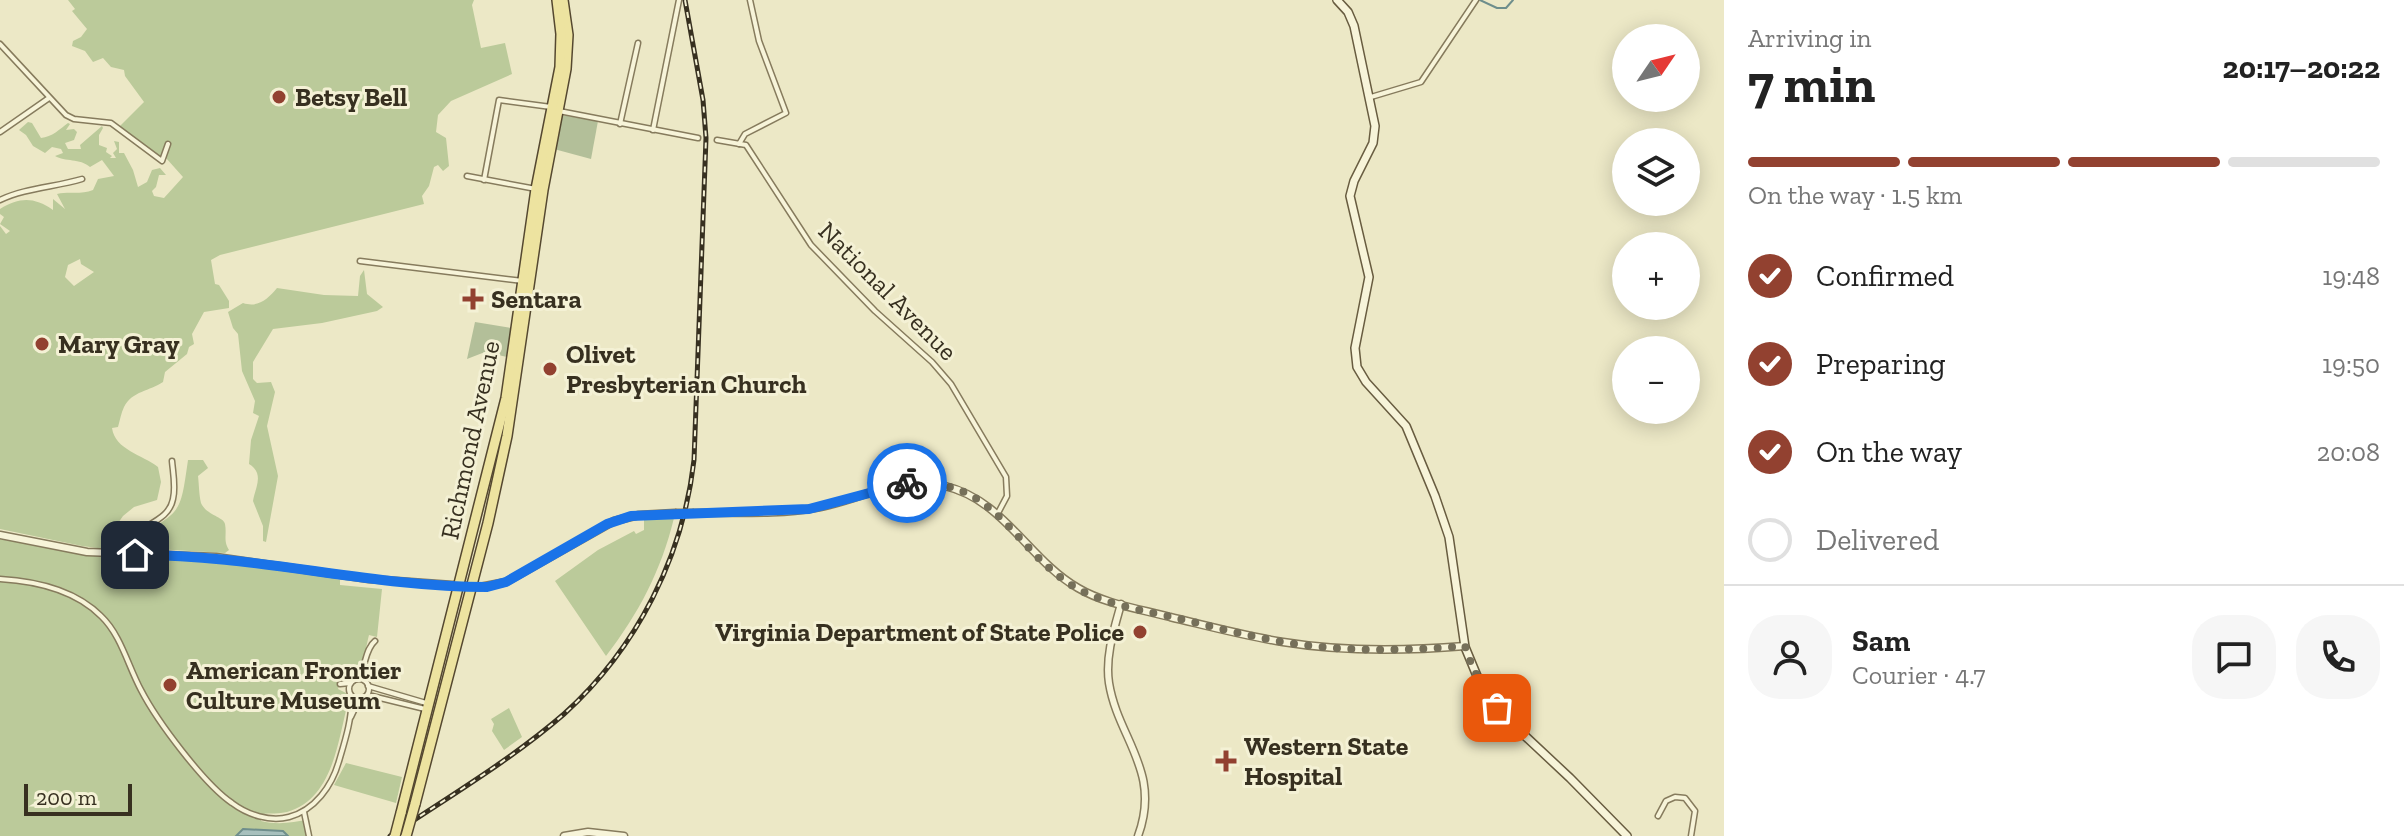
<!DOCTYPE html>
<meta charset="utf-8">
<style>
:root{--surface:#fff;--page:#f6f6f6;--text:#222;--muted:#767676;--line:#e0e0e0;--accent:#924130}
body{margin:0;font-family:"Zilla Slab",serif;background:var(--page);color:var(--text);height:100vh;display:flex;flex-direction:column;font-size:30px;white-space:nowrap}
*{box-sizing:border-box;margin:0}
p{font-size:26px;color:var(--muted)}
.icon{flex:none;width:44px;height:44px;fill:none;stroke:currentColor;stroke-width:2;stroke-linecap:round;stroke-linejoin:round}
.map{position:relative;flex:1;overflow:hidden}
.sheet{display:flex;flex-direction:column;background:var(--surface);width:680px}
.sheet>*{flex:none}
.needle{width:52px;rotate:55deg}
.fabs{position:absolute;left:1612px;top:24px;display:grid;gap:16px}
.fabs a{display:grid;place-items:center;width:88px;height:88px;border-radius:50%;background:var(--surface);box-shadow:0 4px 20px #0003;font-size:40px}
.scale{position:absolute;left:24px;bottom:20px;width:108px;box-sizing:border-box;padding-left:8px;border:4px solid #373020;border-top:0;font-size:22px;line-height:28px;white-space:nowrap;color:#373020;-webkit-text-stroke:6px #f4f1d5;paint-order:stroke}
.pin{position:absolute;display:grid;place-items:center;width:68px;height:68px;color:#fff;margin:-34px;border-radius:16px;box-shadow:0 4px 12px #0006}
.courier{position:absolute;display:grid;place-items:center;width:80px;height:80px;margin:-40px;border:6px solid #1a73e8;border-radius:50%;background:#fff;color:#222;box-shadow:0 2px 10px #0007}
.overview em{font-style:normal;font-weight:700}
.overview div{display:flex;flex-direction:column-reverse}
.overview{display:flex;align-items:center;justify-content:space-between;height:136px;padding:0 24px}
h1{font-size:52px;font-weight:700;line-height:60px}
.bar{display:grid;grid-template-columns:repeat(4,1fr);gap:12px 8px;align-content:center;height:96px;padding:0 24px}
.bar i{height:10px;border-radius:6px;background:var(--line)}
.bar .selected{background:var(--accent)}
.bar p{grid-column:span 4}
.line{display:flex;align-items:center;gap:20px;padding:0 24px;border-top:2px solid var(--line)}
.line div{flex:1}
.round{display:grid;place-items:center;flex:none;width:84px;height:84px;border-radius:32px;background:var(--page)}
ol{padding:0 24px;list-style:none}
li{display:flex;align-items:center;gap:24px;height:88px}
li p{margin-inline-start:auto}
li .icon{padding:8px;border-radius:50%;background:var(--accent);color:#fff;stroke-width:4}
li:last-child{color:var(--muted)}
li i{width:44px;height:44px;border:4px solid var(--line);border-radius:50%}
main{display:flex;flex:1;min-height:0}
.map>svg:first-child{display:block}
</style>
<main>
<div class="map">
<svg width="1724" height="836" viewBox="0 0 1724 836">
<rect width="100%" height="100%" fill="#ece8c6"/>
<g fill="#bbca9a" fill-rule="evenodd">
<path d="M68,0H474L472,5L481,48L505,43L512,74L451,101L438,115L436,132L446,138L449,166L443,171L438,165L434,167L429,186L422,196L424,204L220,255L211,260L215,284L219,285L229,301V308L204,312L192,334L194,344L189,347L187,354L165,372L163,382C150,391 132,391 124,407C121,413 120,420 118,427L112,428C115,450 143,455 158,467L161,482L157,500L134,507L123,516L114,529L111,544L117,547L113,550L82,546L0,529V226L6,234L10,231L0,224L4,217L0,214V209C20,197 34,197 53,210V199L65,209L57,194C69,191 81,195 93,190L98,179L114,176L102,160L90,167C80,158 65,162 55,156L63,153L61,149L52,147L45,153L33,146L26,135L19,130L28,122L32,123L41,138C52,137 60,129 68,123L70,124L66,130L74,129L77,132L74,140L65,143L68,149H81L80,145L102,126L103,128L99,135V145L107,148L106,152L112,156L110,158H116L113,153L117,149L114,141L119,142V153H124L133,170L138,187L147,182L152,170L160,168L166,175H159L156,187L152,191L154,196L164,198L183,177L166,158H162L119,127L144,102L125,76L124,70L111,67L103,58L93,62L85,51L72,46L73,41L81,37L87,29L72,11L75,9ZM80,259L81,264L94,272L74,286L65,277L68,265Z"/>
<path d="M364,270L367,294L383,307L377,311L322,323L273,329L253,362V379L257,383L271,382L275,392L267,426L278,476L266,542L263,541V526L253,501C255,488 265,474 249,464L251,440L259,416L253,413L255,401L242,371L238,334L233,328L228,312L243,303C258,308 268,299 277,288L324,295L358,296L360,276Z"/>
<path d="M188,460H203L208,468L198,476C199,484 199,495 201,503C206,515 224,517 225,524C227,535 223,540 229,550L225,553L138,548L134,545L136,539C181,509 180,517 188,460Z"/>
<path d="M674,518C661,571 639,613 606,656L555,581L598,550L634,531L636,534L644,530V519Z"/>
<path d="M0,539L101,557L218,561L328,577L340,580V585L382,589L377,637L369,635C364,654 364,678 341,680L338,689L346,693L348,702C338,741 333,799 287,812C279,814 270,813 262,814L261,821C277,825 292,823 309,819L312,836H0Z"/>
<path d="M509,708L522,737L504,750L492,731L494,724L491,719Z"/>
<path d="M346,763L402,777L396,803L334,785Z"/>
</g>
<g fill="#b3bf99">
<path d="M561,115L598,121L591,159L554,149Z"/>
<path d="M475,322L511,328L507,357L485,352L467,359Z"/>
</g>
<path fill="#a7c0bd" stroke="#6e8e8c" stroke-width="2" d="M243,829L283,831L288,836H236Z"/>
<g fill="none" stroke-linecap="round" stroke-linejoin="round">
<path stroke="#6e8e8c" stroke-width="2" d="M1480,0L1497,8H1506L1513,0"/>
<g stroke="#867b5d" stroke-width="7">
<g id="minor">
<path d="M0,44L66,115L74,119L111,123L162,161L168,144"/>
<path d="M1371,97L1421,82L1476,0"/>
<path d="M559,111L698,138"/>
<path d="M620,124L638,43"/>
<path d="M653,130L679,0"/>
<path d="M0,132L49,98"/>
<path d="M717,140L746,145L811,245L875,311L932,362L951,384L1006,477L1007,496L998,513"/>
<path d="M739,144L745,134L786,113L759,41L750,0"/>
<path d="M467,176L536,189"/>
<path d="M484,180L499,100L551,107"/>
<path d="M0,200C25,188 55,187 82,179"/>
<path d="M360,261L523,281"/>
<path d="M124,552C130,524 168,526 173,499C176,487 173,473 172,461"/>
<path d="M0,579C34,581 75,590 101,616C121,635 128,666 141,690C157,721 204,784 232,803C248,815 270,822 289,817C315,810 332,786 339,761C345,741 353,716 351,696"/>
<path d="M358,678C366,667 365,649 375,641"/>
<circle cx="359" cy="689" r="10"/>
<path d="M340,684L350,683"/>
<path d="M368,686L426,703"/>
<path d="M364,697L372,696L425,709"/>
<path d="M351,717L359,700"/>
<path d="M304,812L309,836"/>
<path d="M1658,816L1666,801L1675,797L1685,798L1695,811L1691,836"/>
</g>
</g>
<g stroke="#867b5d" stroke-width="9">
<g id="tertiary">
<path d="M694,513C733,512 776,515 815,508C860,501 897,474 945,486C1004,500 1028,559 1078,588C1105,604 1140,609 1170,617C1208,626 1245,636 1283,642C1344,652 1404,651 1465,646"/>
<path d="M0,535L87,552L216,557L369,579L480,587L506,582L614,521L639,515L675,513"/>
<path d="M1121,604C1114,629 1105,657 1109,683C1118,739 1162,771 1138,836"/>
<path d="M564,836L588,832L624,836"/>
</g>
</g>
<g stroke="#685c40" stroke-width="10">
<path id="secondary" d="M1337,0L1348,12L1354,26L1375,126L1373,143L1354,181L1350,196L1369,277L1355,348L1357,367L1366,382L1406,426L1435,496L1449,537L1465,647L1477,676L1508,720L1570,778L1627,836"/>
</g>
<g stroke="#554830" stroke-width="12">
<g id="primary">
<path d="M415,804L488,523L507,436L543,190L566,69L568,35L563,0"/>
<path d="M401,813L506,398L536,189L560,67L561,34L557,0"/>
</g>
</g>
<use href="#minor" stroke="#f7f4d9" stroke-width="4"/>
<use href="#tertiary" stroke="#f7f4d9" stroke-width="6"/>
<use href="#secondary" stroke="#f7f4d9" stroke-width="7"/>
<use href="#primary" stroke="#ede3a0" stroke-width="9"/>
<g stroke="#373020" stroke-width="5">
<path id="rail" d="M390,836C448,797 511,760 564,714C637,648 683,557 694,460L706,138L703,100L685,0"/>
</g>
<use href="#rail" stroke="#f4f1d5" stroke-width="2" stroke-dasharray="6" stroke-linecap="butt"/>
<g stroke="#867b5d" stroke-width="9" stroke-linecap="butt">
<path id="tertiary-bridge" d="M675,513H694"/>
</g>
<g stroke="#554830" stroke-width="12" stroke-linecap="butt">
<g id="primary-bridge">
<path d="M395,836L401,813"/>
<path d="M406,836L415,804"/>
</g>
</g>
<use href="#tertiary-bridge" stroke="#f7f4d9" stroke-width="6"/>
<use href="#primary-bridge" stroke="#ede3a0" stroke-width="9"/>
</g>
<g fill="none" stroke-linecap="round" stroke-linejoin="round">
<path stroke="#76705a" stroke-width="8" stroke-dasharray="0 14.4" d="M907,483C1001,477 1013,555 1082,591C1110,605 1145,611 1176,618C1211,626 1247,636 1283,642C1343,652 1404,651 1465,646L1473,669L1497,708"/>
<path stroke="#1a73e8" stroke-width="10" d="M135,555C254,554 369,587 487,587L506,582L607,524L631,516L809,509L907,483"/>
</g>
<g fill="#924130" stroke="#f4f1d5" stroke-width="3">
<circle cx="279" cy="97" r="8"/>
<path d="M469 287h8v8h8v8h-8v8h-8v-8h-8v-8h8z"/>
<circle cx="42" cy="344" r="8"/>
<circle cx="550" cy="369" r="8"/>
<circle cx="1140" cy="632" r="8"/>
<circle cx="170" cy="685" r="8"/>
<path d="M1222 749h8v8h8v8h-8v8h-8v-8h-8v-8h8z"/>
</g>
<g text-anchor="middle" stroke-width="6" stroke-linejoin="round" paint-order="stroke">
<g font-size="26" font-weight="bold" fill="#373020" stroke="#f4f1d5" text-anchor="start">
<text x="295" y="106">Betsy Bell</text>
<text x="491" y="308">Sentara</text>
<text x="58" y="353">Mary Gray</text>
<text x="566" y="363">Olivet<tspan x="566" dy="30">Presbyterian Church</tspan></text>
<text x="1124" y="641" text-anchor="end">Virginia Department of State Police</text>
<text x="186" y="679">American Frontier<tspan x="186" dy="30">Culture Museum</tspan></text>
<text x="1244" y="755">Western State<tspan x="1244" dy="30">Hospital</tspan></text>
</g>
<g font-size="26" fill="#373020" stroke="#f4f1d5">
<text transform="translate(888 291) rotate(45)" y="9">National Avenue</text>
<text transform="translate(470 440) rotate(-78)" y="9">Richmond Avenue</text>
</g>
</g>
</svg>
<div class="fabs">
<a><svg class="needle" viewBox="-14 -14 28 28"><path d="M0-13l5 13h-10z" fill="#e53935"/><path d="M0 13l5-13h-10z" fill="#767676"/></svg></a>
<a><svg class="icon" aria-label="layers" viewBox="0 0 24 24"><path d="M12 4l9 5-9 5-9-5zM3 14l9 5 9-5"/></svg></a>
<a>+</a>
<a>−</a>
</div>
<div class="scale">200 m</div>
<div class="pin" style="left:1497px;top:708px;background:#ea580c"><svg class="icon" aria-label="bag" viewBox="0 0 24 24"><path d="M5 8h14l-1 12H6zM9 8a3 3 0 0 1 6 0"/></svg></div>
<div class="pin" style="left:135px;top:555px;background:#1f2937"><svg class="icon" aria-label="home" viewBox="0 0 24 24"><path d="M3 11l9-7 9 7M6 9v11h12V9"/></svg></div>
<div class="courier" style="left:907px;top:483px"><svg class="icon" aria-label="bike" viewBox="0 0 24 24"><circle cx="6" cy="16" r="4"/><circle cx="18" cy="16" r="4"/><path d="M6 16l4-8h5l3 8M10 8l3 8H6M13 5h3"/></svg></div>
</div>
<section class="sheet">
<div class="overview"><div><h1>7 min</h1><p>Arriving in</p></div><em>20:17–20:22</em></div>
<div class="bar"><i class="selected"></i><i class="selected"></i><i class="selected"></i><i></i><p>On the way · 1.5 km</p></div>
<ol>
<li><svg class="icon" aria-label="check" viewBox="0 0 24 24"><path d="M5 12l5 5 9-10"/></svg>Confirmed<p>19:48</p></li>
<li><svg class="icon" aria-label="check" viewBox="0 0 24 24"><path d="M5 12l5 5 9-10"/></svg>Preparing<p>19:50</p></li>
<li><svg class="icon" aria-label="check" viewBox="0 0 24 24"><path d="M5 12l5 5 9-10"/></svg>On the way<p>20:08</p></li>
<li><i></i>Delivered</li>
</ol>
<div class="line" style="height:144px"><a class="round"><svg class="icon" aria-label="person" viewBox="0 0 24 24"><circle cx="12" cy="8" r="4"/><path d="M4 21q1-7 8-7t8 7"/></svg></a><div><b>Sam</b><p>Courier · 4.7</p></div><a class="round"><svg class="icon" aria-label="chat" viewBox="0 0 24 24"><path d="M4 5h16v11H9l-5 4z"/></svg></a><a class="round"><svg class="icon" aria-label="phone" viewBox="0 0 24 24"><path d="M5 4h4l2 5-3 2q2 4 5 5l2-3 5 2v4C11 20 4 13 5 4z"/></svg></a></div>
</section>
</main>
